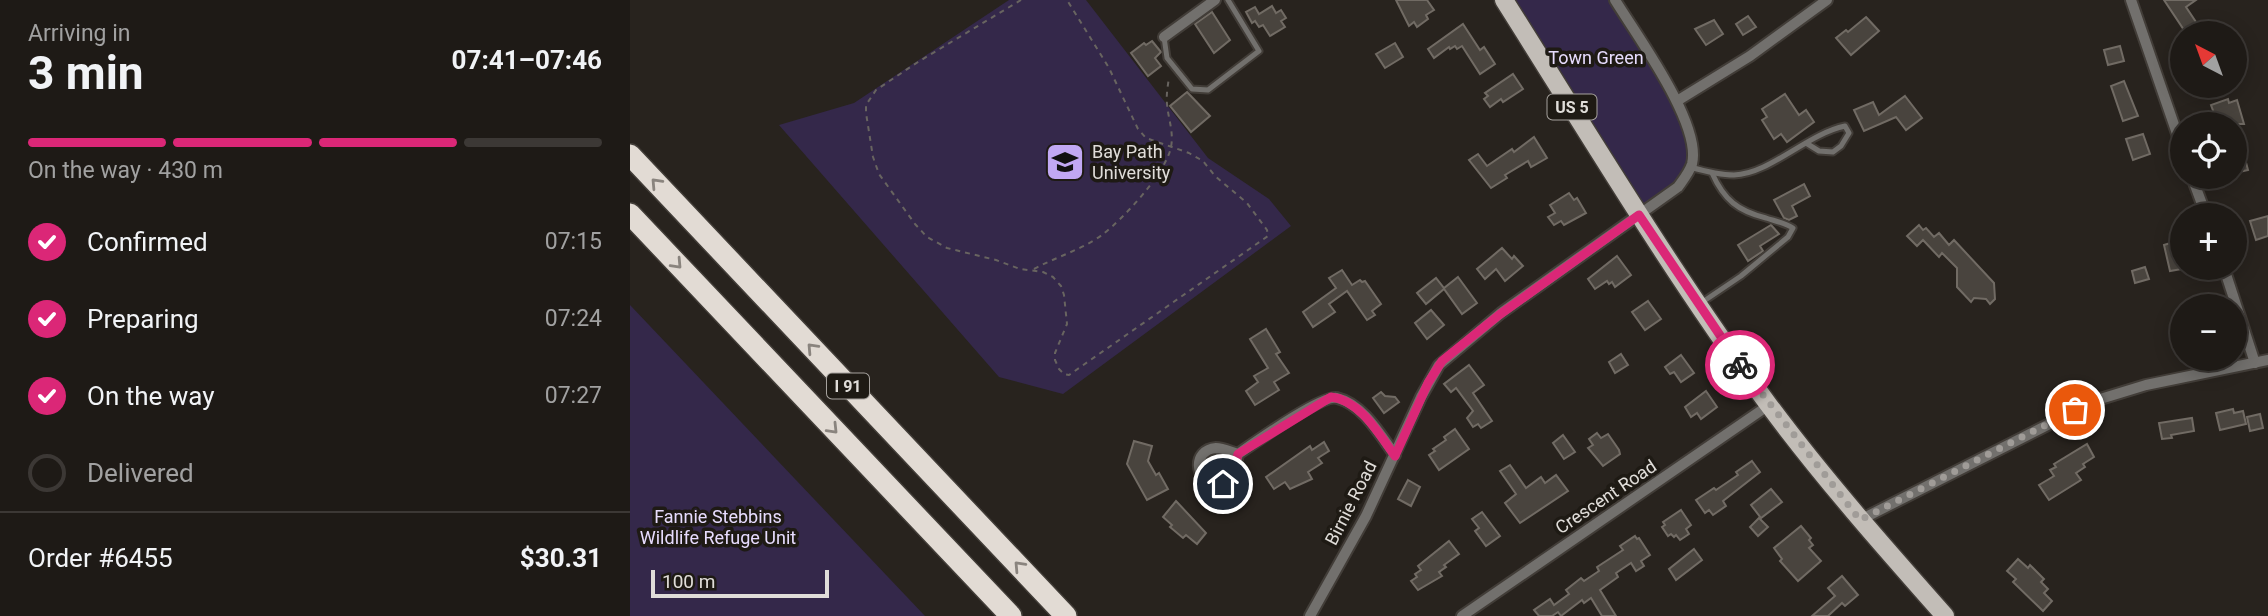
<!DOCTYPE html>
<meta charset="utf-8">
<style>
:root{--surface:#1e1a16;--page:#2b2723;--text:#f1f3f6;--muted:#a1a1a1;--line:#3c3835;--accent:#db2777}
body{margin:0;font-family:Roboto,sans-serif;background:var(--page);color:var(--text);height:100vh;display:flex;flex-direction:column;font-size:26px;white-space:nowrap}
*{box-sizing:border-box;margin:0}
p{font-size:23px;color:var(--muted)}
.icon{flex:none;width:38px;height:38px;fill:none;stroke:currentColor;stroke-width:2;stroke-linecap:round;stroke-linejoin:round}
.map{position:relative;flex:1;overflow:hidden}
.panel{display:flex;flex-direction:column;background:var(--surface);width:630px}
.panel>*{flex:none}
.needle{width:46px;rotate:319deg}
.fabs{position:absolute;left:1540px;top:21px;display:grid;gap:14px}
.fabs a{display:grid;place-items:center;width:77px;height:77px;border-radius:50%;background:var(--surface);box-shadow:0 4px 18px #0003,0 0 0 2px var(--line);font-size:35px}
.scale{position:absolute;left:21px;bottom:18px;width:178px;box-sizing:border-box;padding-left:7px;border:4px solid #e0ddd9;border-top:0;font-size:19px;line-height:24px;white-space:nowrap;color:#e0ddd9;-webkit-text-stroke:5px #1e1a14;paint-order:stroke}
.pin{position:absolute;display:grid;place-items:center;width:60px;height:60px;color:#fff;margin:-30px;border:4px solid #fff;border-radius:50%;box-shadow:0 2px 7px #0007}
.courier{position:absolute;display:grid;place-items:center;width:70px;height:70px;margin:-35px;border:5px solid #db2777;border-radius:50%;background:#fff;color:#222;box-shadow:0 2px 9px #0007}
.summary em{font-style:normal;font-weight:700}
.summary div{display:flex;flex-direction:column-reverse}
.summary{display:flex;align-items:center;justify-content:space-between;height:119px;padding:0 28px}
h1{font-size:46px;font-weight:700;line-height:52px}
.bar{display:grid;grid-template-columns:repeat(4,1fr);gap:10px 7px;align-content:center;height:84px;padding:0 28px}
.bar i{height:9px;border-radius:5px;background:var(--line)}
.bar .current{background:var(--accent)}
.bar p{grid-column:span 4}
.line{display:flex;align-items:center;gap:18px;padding:0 28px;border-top:2px solid var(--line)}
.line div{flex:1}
ol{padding:0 28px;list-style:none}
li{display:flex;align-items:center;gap:21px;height:77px}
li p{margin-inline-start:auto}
li .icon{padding:7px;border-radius:50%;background:var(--accent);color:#fff;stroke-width:4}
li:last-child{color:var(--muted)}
li i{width:38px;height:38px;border:4px solid var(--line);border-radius:50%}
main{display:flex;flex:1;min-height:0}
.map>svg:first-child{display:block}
</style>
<main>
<section class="panel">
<div class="summary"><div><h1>3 min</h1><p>Arriving in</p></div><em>07:41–07:46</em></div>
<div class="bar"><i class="current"></i><i class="current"></i><i class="current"></i><i></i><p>On the way · 430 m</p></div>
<ol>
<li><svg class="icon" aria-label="check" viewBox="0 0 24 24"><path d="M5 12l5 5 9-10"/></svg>Confirmed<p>07:15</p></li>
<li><svg class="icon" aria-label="check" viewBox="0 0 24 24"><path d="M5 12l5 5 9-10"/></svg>Preparing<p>07:24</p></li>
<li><svg class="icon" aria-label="check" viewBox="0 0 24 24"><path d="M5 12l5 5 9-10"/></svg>On the way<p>07:27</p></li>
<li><i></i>Delivered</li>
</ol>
<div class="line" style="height:91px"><div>Order #6455</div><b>$30.31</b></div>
</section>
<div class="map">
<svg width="1638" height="616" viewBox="0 0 1638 616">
<rect width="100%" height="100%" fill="#28231e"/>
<g fill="#34284a">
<path d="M379,0H456L578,158L639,199L661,226L433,394L369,377L149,125L224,103Z"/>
<path d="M874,0H985L1047,101L1061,139L1057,174L1016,210Z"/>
<path d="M0,305L295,616H0Z"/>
</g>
<g fill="#49443e" stroke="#716b64" stroke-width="2">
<path d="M766,0H797L804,10L796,15L798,19L787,27L784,22L779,26Z"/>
<path d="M1534,0H1566L1556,7L1568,25L1556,33Z"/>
<path d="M642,6L646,13L651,10L656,18L651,21L655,27L640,36L633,25L629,27L625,21L622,23L616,12L625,7L629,14Z"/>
<path d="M582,12L600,40L584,53L565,24Z"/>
<path d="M1118,16L1126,27L1113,35L1106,24Z"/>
<path d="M1236,17L1249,31L1221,55L1206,38L1216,30L1218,32Z"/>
<path d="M1084,20L1093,34L1076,45L1065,29Z"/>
<path d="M833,24L850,50L854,47L865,64L850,74L832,46L827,49L825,46L820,49L819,47L804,58L798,49Z"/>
<path d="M522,41L531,52L525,58L531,66L518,76L501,53L514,43L516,45Z"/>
<path d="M765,43L773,57L755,68L746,54Z"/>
<path d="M1490,46L1494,61L1478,65L1474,50Z"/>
<path d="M883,74L893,89L873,102L871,99L860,107L854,99L858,96L855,93Z"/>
<path d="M1494,81L1508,116L1493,121L1481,86Z"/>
<path d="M557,92L580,116L561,132L540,106Z"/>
<path d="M1155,94L1169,115L1176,110L1184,122L1157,142L1151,134L1144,139L1132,120L1137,117L1132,109Z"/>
<path d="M1275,96L1292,118L1276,130L1266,117L1234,131L1224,110L1243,102L1249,115Z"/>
<path d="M1598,99L1599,103L1607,100L1614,124H1588L1581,105Z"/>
<path d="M1513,134L1520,154L1503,160L1496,139Z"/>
<path d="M904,137L917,158L901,167L898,161L875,175L877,178L861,188L839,160L848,154L857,166L882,149L884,152Z"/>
<path d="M1614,155L1618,170L1605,173V157Z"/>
<path d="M1174,184L1180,196L1162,206L1167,216L1159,220L1154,218L1144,200Z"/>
<path d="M939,193L944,200L947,198L956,213L934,225L931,221L924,225L918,217L925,213L920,205Z"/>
<path d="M1638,216V236L1626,240L1620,221Z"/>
<path d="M1141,225L1149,234L1130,246L1133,251L1118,261L1108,245Z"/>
<path d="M1289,225L1293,230L1296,228L1304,237L1309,233L1319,245L1324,240L1364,283L1365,299L1360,304L1356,299L1344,298L1341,302L1327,287V268L1312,253L1309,257L1293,240L1287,246L1277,236Z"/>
<path d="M1550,240L1552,269L1540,271L1534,245Z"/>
<path d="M872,248L882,259L884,256L893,266L875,281L866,269L855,279L847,269Z"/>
<path d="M987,256L1001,275L985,287L982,282L979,284L977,281L965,289L958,279Z"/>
<path d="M1515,267L1519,279L1505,283L1502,271Z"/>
<path d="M712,270L722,285L730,280L732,282L735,281L751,304L742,311L745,315L737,320L717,291L699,304L705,312L683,327L673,312L706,288L699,278Z"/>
<path d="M828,277L847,303L832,314L814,289L796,304L787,293L806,278L814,288Z"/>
<path d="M1018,301L1031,319L1015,330L1002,312Z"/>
<path d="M801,310L814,325L797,339L785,323Z"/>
<path d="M636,329L650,352L646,354L659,373L644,382L649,390L625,405L616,391L628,382L624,376L638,368L620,339Z"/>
<path d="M991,354L998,365L985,373L979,362Z"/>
<path d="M1051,355L1064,373L1051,382L1044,372L1040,374L1035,367Z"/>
<path d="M839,365L854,385L843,393L862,421L851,428L848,424L843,427L837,418L843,411L826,388L821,392L814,384Z"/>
<path d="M1076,391L1087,407L1071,419L1067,413L1061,417L1055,407Z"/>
<path d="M751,392L755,396L765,397L769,402L754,413L743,398Z"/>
<path d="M1603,409L1604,413L1613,411L1616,424L1590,430L1586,413Z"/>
<path d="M1630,414L1633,428L1620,431L1617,417Z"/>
<path d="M1562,418L1564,431L1541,435L1542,438L1532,439L1529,423Z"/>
<path d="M825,429L839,449L809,470L799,455L805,451L803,449L816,440L814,437Z"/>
<path d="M967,433L971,438L978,434L989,450L990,454L973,466L958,448L963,445L959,439Z"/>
<path d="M933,435L945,452L934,459L923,443Z"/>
<path d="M504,441L522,446L518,461L526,475L529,473L538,489L517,500L497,464Z"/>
<path d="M694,442L699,451L688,458L692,463L678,472L682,479L660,489L655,482L644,489L636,477L680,446L682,450Z"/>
<path d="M1457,444L1464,457L1453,464L1455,467L1446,473L1451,480L1419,500L1409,485L1424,476L1420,470L1426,467L1424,464Z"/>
<path d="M1122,461L1130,472L1093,501L1096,506L1083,515L1079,510L1075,513L1066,500L1084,488L1086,490L1108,475L1106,472Z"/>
<path d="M880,465L896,488L911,477L915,483L926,475L938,491L890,523L875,503L886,494L870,471Z"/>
<path d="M778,480L790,487L781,506L768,499Z"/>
<path d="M1141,489L1152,502L1131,518L1121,505Z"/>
<path d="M546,501L576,533L567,544L556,535L553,538L540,527L542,525L533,517Z"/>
<path d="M1051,510L1061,525L1056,529L1059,534L1050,540L1046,535L1044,537L1041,534L1038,536L1032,527L1035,525L1033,522Z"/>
<path d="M852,512L870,536L856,546L845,531L849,528L842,519Z"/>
<path d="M1129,518L1138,527L1128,536L1120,527Z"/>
<path d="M1171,526L1181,538L1179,540L1183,545L1179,548L1191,561L1168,581L1150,561L1152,559L1144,548Z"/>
<path d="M1005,536L1007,539L1009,538L1020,555L1011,561L1014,566L1006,571L1001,563L986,573L988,577L970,590L986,616H972L961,598L954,603L952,600L931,616L928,612L922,616H909L904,610L920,599L924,605L939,594L936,590L951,578L954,581L969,571L967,567L993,550L990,546Z"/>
<path d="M819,541L829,554L814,565L816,567L809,572L812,576L788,590L781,581L787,577L785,574L791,570L788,566Z"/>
<path d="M1064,549L1072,560L1046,580L1039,569Z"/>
<path d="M1388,559L1398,568L1400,565L1414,579L1411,582L1418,589L1414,593L1422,601L1413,611L1383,582L1386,579L1377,571Z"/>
<path d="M1212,576L1228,595L1215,606L1212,603L1198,616H1182L1205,596L1198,588Z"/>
</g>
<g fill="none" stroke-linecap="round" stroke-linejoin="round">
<g stroke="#423d38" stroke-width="9">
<g id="lane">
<path d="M534,37L537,58L562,89L578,90L629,51L598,0"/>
<path d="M1060,167C1074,171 1089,175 1104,175C1140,174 1177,134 1215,126L1219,133L1211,146L1203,152L1189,151L1176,143"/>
<path d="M1071,303L1111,276L1158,237L1163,228C1155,223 1145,221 1136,218C1108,211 1094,200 1082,173"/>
</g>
</g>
<g stroke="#423d38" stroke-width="14">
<g id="street">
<path d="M1501,0L1552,148"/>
<path d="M534,37L585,0"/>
<path d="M1047,101L1120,56L1197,0"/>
<path d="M1562,177L1576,215"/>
<path d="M1594,268L1625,363"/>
<path d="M608,454C605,469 604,482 587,485C564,481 562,450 586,448C593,448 601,452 608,454C624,443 693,394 707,398C733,404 751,436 765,455"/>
<path d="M1230,520L1467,400L1516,385L1638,360"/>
<path d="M680,616L736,516L791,397L809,365L871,313L1048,187C1053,180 1059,173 1062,164C1072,124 1007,36 985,0"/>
<path d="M832,616L1139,405"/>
</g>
</g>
<g stroke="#423d38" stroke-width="21">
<path id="primary" d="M874,0C960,136 1043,275 1138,404C1193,478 1254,547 1315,616"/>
</g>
<g stroke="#423d38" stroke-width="24">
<g id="highway">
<path d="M0,155L436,616"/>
<path d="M0,214L381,616"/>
</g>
</g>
<g stroke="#686460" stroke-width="2" stroke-dasharray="5 5" stroke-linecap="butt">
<path d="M391,0L288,62L246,90L236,105V113L243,157L249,174L285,224L297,237L317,248L366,260L390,269L413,272L423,277L431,286L434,295L437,324L425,353V360L429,369L434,374L439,375L638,236L637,230L617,203L585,176L573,161L559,153L516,138L508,129L479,68L437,0"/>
<path d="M404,269C426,257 451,250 472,235C493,219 536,173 541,147C544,132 538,118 537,104C536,95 538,85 539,77"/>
</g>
<use href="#lane" stroke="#72706d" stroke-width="5"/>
<use href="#street" stroke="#72706d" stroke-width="10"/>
<use href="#primary" stroke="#c2bdb7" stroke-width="18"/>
<use href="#highway" stroke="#e2dbd4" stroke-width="21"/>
</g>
<defs><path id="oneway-chevron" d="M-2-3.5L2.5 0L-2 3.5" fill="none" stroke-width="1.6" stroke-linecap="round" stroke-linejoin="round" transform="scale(1.75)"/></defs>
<g stroke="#8a847e">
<use href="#oneway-chevron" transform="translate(26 183) rotate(-133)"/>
<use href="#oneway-chevron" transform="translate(47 264) rotate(47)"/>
<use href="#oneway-chevron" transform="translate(182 348) rotate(-133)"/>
<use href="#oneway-chevron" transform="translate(203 429) rotate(46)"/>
<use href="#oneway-chevron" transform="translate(389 566) rotate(-133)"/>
</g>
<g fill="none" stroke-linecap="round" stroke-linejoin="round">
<path stroke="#a09c98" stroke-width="7" stroke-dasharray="0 12.6" d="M1110,365L1230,520L1445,410"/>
<path stroke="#db2777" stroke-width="9" d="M593,484L602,477L608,454L701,397C730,400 749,434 765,456L798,383L812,361L869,315L1009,215L1110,365"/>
</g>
<defs>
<g id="university-square" transform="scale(2.0125)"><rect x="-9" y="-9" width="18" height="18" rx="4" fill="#c1a8f3" stroke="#1e1a14"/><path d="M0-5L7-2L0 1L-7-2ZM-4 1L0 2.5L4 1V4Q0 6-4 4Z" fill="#111"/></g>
</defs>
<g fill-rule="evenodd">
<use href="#university-square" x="435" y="162"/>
</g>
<g text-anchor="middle" stroke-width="7" stroke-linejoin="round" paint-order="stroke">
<g fill="#1e1a14" stroke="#a6a29e" stroke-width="2">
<rect x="917.5" y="94.5" width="49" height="25" rx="5"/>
<rect x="197" y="373.5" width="42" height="25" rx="5"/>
</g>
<g font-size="16" font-weight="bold" fill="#e0ddd9">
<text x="942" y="113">US 5</text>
<text x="218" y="392">I 91</text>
</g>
<g font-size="18" fill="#e7dcfe" stroke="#1e1a14">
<text x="966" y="64">Town Green</text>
<text x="88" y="523">Fannie Stebbins<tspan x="88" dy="21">Wildlife Refuge Unit</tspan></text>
</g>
<g font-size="18" fill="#e0ddd9" stroke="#1e1a14" text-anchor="start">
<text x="462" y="158">Bay Path<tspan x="462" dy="21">University</tspan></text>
</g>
<g font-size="18" fill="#e0ddd9" stroke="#1e1a14">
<text transform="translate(976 497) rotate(-34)" y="6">Crescent Road</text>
<text transform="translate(721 503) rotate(-63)" y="6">Birnie Road</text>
</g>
</g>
</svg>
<div class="fabs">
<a><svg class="needle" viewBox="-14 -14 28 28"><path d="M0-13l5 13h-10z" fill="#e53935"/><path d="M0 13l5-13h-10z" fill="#a1a1a1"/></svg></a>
<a><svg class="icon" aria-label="locate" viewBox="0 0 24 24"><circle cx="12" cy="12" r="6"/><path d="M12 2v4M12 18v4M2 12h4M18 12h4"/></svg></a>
<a>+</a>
<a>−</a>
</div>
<div class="scale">100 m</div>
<div class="pin" style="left:1445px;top:410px;background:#ea580c"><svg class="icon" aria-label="bag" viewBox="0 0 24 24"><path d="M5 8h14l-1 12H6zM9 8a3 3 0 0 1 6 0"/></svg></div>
<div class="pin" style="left:593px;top:484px;background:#1f2937"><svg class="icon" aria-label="home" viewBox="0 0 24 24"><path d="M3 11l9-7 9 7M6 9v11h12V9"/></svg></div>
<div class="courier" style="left:1110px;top:365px"><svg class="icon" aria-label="bike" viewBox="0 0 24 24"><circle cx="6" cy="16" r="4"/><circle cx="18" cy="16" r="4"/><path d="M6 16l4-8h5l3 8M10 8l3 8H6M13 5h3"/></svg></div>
</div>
</main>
